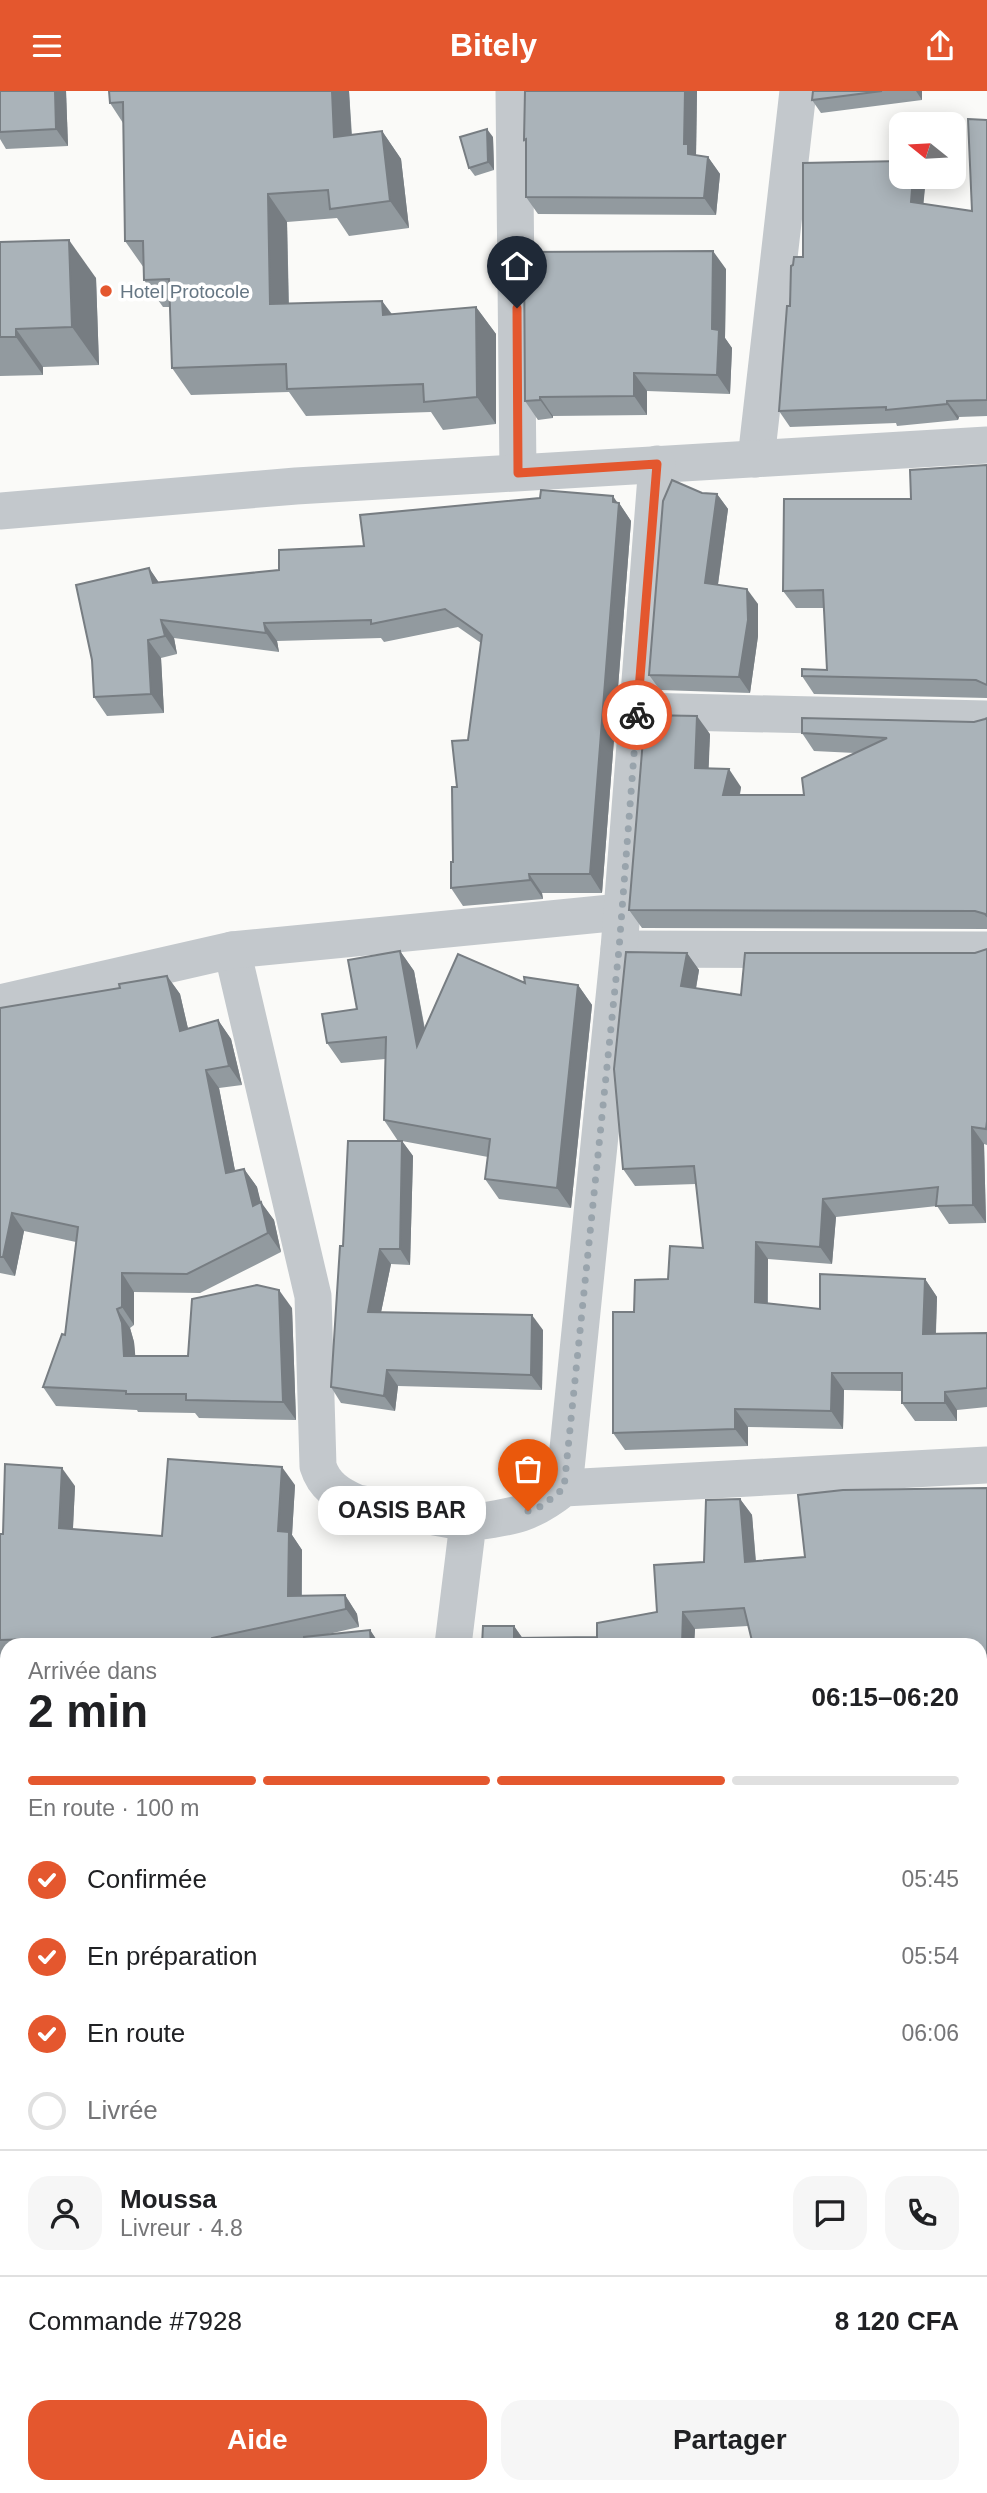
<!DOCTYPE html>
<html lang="fr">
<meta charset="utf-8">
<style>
:root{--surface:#fff;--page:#f6f6f6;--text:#202124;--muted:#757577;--line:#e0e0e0;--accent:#e4572e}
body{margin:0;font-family:Arial,sans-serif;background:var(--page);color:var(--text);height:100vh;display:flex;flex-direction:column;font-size:26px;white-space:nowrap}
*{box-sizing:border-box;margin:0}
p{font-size:23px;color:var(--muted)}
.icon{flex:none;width:38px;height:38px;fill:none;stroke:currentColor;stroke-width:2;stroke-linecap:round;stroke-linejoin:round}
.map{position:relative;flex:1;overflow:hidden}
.drawer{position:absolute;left:0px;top:1547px;width:987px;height:856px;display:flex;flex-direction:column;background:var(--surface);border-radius:21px 21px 0 0;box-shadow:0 4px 18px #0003}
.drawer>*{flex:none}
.needle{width:46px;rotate:288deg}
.tools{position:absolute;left:889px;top:21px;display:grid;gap:14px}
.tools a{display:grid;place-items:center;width:77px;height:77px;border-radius:14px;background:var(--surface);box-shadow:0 4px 18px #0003;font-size:35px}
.pin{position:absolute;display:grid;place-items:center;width:60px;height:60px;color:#fff;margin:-72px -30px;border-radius:50% 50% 50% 0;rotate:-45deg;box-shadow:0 0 7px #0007}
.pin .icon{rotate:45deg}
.courier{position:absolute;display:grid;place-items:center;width:70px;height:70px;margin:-35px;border:5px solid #e4572e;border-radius:50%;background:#fff;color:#222;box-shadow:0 2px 9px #0007}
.bubble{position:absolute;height:49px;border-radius:21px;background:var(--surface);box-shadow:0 4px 18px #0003;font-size:23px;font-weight:800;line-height:49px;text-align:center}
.summary em{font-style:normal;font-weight:800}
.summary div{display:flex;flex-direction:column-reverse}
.summary{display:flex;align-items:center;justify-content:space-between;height:119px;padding:0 28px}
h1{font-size:46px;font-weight:800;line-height:52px}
.bar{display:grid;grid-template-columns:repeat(4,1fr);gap:10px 7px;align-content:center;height:84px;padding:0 28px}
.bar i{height:9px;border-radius:5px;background:var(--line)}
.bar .selected{background:var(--accent)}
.bar p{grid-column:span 4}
.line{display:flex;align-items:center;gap:18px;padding:0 28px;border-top:2px solid var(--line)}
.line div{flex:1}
.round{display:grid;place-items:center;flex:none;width:74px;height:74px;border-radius:21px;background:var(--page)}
ol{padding:0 28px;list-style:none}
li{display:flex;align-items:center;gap:21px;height:77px}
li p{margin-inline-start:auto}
li .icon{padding:7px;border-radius:50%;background:var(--accent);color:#fff;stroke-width:4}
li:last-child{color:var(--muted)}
li i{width:38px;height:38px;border:4px solid var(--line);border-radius:50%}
.action{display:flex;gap:14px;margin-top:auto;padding:14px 28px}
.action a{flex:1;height:80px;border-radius:21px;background:var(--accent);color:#fff;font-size:28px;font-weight:800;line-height:80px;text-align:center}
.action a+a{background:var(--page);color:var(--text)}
header{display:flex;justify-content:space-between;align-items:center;height:91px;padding:0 28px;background:var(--accent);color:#fff;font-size:32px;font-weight:800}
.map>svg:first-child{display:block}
</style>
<header><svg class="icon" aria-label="menu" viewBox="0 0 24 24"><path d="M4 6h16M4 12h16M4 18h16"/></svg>Bitely<svg class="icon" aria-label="share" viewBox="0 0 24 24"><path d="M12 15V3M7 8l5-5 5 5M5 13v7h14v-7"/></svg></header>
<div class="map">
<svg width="987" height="2402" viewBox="0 0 987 2402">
<rect width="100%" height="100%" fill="#fafaf8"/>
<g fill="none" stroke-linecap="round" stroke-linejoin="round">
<g stroke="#c3c8cc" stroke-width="37">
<path d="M514,0L518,381"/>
<path d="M756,368L798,0"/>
<path d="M0,420L296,395L987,354"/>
<path d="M638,620L987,628"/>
<path d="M619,858L987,859"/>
<path d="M232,859L313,1205L318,1375C324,1395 339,1404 357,1412L468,1432"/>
<path d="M0,912L232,859L621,821"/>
<path d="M564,1397L619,858L657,373"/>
<path d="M453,1554L468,1432C511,1426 529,1425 564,1397L987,1374"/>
<path d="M980,1827L987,1826"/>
<path d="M0,1909L7,1908"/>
<path d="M980,2108L987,2104"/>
<path d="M980,2218L987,2291"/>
<path d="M344,2402L347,2396"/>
</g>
</g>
<g fill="#929a9f">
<path d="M0,0H66L68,55L6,58L0,48Z"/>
<path d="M349,0L352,44L382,40L401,68L409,137L349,145L337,127L287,131L289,213L382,210L392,223L476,216L496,243V333L443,339L431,321L306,325L289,301L191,304L172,277L170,216H163L144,189V177L125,150L123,32L110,12Z"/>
<path d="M525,0H697L696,64L708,66L720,83L716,124L538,123L526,106V53L524,49Z"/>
<path d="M813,0H922V9L821,22L812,9Z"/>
<path d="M987,29V325L959,326L958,329L897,335L896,332L790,336L779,320L793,174L803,166L926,86L923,113L972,120Z"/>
<path d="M493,46L494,79L475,85L469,77Z"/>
<path d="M0,151L96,187L99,274L43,276V284L0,285Z"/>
<path d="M726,178L725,247L732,257L730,303L647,300V324L553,325V327L538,329L525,310Z"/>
<path d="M987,374V607L814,603L802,585L827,579L824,517H796L783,500L911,408Z"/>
<path d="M702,402L717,403L728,418L718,494L758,513V545L750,602L660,599L649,584Z"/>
<path d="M617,412H619L631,430L602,802H542L543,808L463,815L451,797L453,771L457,696L468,649L481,552L458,536L384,551L381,547L277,550L279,561L174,547L177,563L161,567L164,622L107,625L94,606L92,569L149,477L159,492L279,479L364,455Z"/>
<path d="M987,627V838L642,837L629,819L710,643L708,678L741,696L740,704H804L855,662L814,660L802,642L974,631L985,628Z"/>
<path d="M987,858V1054L984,1053L986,1132L949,1133L937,1115L836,1126L832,1173L768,1168V1212L820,1218L925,1188L937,1206L936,1242H987V1316L957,1319V1330H915L902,1312V1300L844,1299L843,1338L748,1336V1355L625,1359L613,1342L634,1221L703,1157L696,1093L635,1095L623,1078L687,862L699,879L696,898L741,904L975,862Z"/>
<path d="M400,860L414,880L425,938L525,892L578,894L592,914L571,1117L499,1108L485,1088L488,1066L402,1050L413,1065L410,1174L391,1173L381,1221L543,1239L542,1299L398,1295L395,1320L341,1312L331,1296L343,1155L398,1050L384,1029L385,968L341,972L327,952L357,918Z"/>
<path d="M167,885L180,903L188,938L218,929L231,948L242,994L219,997L235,1080L244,1078L257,1096L260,1111L274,1129L281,1161L200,1202L134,1201V1234L130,1237L134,1251L135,1265H188L292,1217L296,1329L199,1327L195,1322L138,1321L137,1319L56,1315L43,1296L65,1244L76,1151L24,1140L15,1185L0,1182V917L120,897Z"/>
<path d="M295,1394L292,1444L302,1459V1505L345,1504L357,1523L359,1536L324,1544L370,1539L380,1554H305L304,1548L276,1554H7V1568H0V1443H3L75,1395L73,1438L162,1445Z"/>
<path d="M987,1397V1778L980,1779V1554L748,1535L695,1538L694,1554H482L514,1535L522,1547L597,1546L657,1521L704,1471L740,1408L752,1424L756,1470L805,1466Z"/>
<path d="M980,1843H987V2080L980,2070Z"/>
<path d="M0,1959L7,1960V2093L5,2092V2095L0,2094Z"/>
<path d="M987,2157V2199L980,2198V2158Z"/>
</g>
<g fill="#777d82">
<path d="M55,0H66L68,55L56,38Z"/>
<path d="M332,0H349L353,73L334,46Z"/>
<path d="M685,0H697L696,64L688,63L684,53Z"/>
<path d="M916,0H922V9Z"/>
<path d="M487,38L493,46L494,79L488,71Z"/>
<path d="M382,40L401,68L409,137L390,110Z"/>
<path d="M708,66L720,83L716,124L704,107Z"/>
<path d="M913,86H926L922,128L911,111Z"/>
<path d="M268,103L287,131L289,241L270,213Z"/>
<path d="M69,149L96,187L99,274L72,236Z"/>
<path d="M713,160L726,178L725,247L732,257L730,303L717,284L712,238Z"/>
<path d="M382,210L402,238L383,224Z"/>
<path d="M476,216L496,243V333L477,306Z"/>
<path d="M16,238L43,276V284L16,246Z"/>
<path d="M634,282L647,300V324L634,305Z"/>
<path d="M540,306L553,325V327L540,309Z"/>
<path d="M947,310L959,326L958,329L947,313Z"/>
<path d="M717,403L728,418L716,507L705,492Z"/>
<path d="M613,405L619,414V412L631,430L602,802L590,783Z"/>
<path d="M149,477L162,496L153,492Z"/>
<path d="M747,498L758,513V545L750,602L739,586Z"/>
<path d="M161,529L174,547L177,563L165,545Z"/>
<path d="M264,532L277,550L279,561L266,542Z"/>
<path d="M148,549L161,567L164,622L151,603Z"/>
<path d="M697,625L710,643L708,695L695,677Z"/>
<path d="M729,678L741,696L736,722L723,704Z"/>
<path d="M529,783L542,802L543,808L530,789Z"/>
<path d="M400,860L414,880L431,975L417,955Z"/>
<path d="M687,862L699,879L693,913L681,895Z"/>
<path d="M167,885L180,903L193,959L180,940Z"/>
<path d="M578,894L592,914L571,1117L557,1097Z"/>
<path d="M218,929L231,948L242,994L229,975Z"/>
<path d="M206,979L219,997L239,1100L226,1082Z"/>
<path d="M972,1036L984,1053L986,1132L973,1114Z"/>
<path d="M402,1050L413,1065L410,1174L400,1158Z"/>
<path d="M244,1078L257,1096L266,1131L261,1111L274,1129L281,1161L268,1142L253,1115Z"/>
<path d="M823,1108L836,1126L832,1173L820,1156Z"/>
<path d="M12,1122L24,1140L15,1185L3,1166Z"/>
<path d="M756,1151L768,1168L767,1229L755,1211Z"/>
<path d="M380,1158L391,1173L378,1236L368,1221Z"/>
<path d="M122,1182L134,1201V1234L122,1216Z"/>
<path d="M925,1188L937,1206L935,1260L923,1243Z"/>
<path d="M279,1199L292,1217L296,1329L283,1311Z"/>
<path d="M117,1218L130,1237L134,1251L137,1283L124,1265Z"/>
<path d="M532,1224L543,1239L542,1299L531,1284Z"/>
<path d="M387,1279L398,1295L395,1320L384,1305Z"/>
<path d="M832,1282L844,1299L843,1338L831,1320Z"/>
<path d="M945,1301L957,1319V1330L945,1312Z"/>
<path d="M735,1318L748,1336V1355L735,1338Z"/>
<path d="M282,1376L295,1394L292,1444L302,1459L301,1523L288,1505L278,1440Z"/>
<path d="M62,1377L75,1395L72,1455L59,1437Z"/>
<path d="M740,1408L752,1424L757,1488L745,1471Z"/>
<path d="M345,1504L357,1523L359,1536L346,1518Z"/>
<path d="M683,1521L695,1538L694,1554H682Z"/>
<path d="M514,1535L526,1552L514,1547Z"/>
<path d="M370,1539L380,1554H371Z"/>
<path d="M0,2085L5,2092V2095L0,2088Z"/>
<path d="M315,2396H325L323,2402H318Z"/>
<path d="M653,2396H665V2402H657Z"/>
<path d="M961,2396H971L972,2402H961Z"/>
</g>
<g fill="#aab3b9" stroke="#777d82" stroke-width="2">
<path d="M0,0H55L56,38L0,41Z"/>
<path d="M109,0H332L334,46L382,40L390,110L330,118L328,99L268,103L270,213L382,210L383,224L476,216L477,306L424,311L423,293L287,298L286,273L172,277L169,188L144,189L143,150H125L123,11L110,12Z"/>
<path d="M525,0H685L684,53H688V63L708,66L704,107L526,106V48L524,49Z"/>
<path d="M813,0H882L812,9Z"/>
<path d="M968,28L987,29V309L947,310V313L886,319V316L779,320L787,215H790L791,175L793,174L794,166H803V72L901,70V86H913L911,111L972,120Z"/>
<path d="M487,38L488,71L469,77L460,46Z"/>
<path d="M69,149L72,236L16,238V246H0V151Z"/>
<path d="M713,160L712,238L719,239L717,284L634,282V305L540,306V309L525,310L524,161Z"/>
<path d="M987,374V594L976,589L802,585V578L827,579L823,499L783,500L784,408H911L910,379Z"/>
<path d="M672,389L702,402L717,403L705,492L747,498L748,529L739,586L649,584L663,410Z"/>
<path d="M541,399L613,405V411L619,412L590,783H529L530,789L451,797V771H453L452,696H457L452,650L468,649L482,544L445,518L371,533V529L264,532L266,542L161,529L165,545L148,549L151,603L94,606L92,569L76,494L149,477L153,492L279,479V459L364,455L360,424L540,407Z"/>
<path d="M645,624L697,625L695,677L729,678L723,704H804L802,687L887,647L802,642V627L974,631L985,628L987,627V825L985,823L975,820L629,819Z"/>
<path d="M987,858V1030L986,1038L972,1036L973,1114L936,1115L938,1096L823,1108L820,1156L756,1151L755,1211L820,1218V1183L925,1188L923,1243L987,1242V1297L945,1301V1312H902V1282H832L831,1320L735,1318V1338L613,1342V1221H634L635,1189L668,1188L670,1155L703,1157L694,1075L623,1078L614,978L626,861L687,862L681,895L741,904L745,862H975Z"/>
<path d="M400,860L417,955L458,863L525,892L524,886L578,894L557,1097L485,1088L490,1048L384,1029L386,946L327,952L322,923L357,918L348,869Z"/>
<path d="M167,885L180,940L218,929L229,975L206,979L226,1082L244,1078L253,1115L261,1111L268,1142L187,1183L122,1182V1216L117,1218L122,1232L124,1265H188L192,1208L257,1194L279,1199L283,1311L186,1309V1303H126V1300L43,1296L62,1243L65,1244L78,1136L12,1122L3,1166H0V917L120,897L119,893Z"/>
<path d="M348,1050H402L400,1158H380L368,1221L532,1224L531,1284L387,1279L384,1305L331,1296L340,1155H343Z"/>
<path d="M168,1368L282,1376L278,1440L289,1441L288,1505L345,1504L346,1518L212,1547V1554H47L46,1552L32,1554L31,1548L0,1549V1443H3L5,1373L62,1377L59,1437L162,1445Z"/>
<path d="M987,1397V1761H980V1554H753L744,1517L683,1521L682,1554H482L483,1535H514V1547L597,1546V1532L657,1521L654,1474L704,1471L706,1409L740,1408L745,1471L805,1466L798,1404L843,1399Z"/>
<path d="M370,1539L371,1554H305L304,1546Z"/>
<path d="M980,1843H987V2070L980,2067Z"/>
<path d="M0,1959L7,1960V2078L0,2077Z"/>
<path d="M987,2157V2193L986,2190L980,2185V2158Z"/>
<path d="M57,2396H124L139,2402H45Z"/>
<path d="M168,2396H193L218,2402H167Z"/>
<path d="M251,2396H315L320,2402H250Z"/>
<path d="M349,2396H653V2397L684,2402H344Z"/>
<rect x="757" y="2396" width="204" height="6"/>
</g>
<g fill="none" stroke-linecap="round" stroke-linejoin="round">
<path stroke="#99a4ac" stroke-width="7" stroke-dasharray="0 12.6" d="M528,1420L542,1415L564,1397L619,858L637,624"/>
<path stroke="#e4572e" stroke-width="9" d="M517,217L518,382L657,373L637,624"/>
</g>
<circle fill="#e4572e" stroke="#fff" stroke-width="2.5" cx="106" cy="200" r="7"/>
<g text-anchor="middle" stroke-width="7" stroke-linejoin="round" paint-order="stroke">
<g font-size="19" fill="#657683" stroke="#fff" text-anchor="start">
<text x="120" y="207">Hotel Protocole</text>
</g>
</g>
</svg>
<div class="tools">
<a><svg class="needle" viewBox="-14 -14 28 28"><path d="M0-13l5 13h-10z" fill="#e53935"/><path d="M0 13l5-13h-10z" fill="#757577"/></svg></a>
</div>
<div class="pin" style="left:528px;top:1420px;background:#ea580c"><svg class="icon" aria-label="bag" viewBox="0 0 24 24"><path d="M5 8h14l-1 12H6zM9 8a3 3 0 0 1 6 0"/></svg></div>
<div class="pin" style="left:517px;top:217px;background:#1f2937"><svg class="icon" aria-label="home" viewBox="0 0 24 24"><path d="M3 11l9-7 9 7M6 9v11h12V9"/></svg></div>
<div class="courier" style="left:637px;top:624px"><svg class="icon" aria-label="bike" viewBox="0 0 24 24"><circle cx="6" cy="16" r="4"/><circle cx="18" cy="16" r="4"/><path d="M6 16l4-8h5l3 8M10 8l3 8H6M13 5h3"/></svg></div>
<div class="bubble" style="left:318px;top:1395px;width:168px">OASIS BAR</div>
<section class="drawer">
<div class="summary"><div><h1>2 min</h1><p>Arrivée dans</p></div><em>06:15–06:20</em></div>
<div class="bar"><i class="selected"></i><i class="selected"></i><i class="selected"></i><i></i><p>En route · 100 m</p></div>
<ol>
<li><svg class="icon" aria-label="check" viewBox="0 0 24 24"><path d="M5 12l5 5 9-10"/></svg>Confirmée<p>05:45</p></li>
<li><svg class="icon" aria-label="check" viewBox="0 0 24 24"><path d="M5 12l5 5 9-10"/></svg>En préparation<p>05:54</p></li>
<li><svg class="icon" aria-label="check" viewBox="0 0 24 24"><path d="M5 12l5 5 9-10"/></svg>En route<p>06:06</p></li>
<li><i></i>Livrée</li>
</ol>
<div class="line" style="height:126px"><a class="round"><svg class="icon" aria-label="person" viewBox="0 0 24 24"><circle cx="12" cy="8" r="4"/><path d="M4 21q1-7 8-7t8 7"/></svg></a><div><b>Moussa</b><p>Livreur · 4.8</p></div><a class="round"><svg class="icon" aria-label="chat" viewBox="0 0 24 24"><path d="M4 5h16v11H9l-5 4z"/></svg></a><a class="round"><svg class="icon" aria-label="phone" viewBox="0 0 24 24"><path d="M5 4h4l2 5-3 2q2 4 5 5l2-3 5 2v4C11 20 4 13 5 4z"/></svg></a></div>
<div class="line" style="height:91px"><div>Commande #7928</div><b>8 120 CFA</b></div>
<div class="action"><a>Aide</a><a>Partager</a></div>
</section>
</div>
